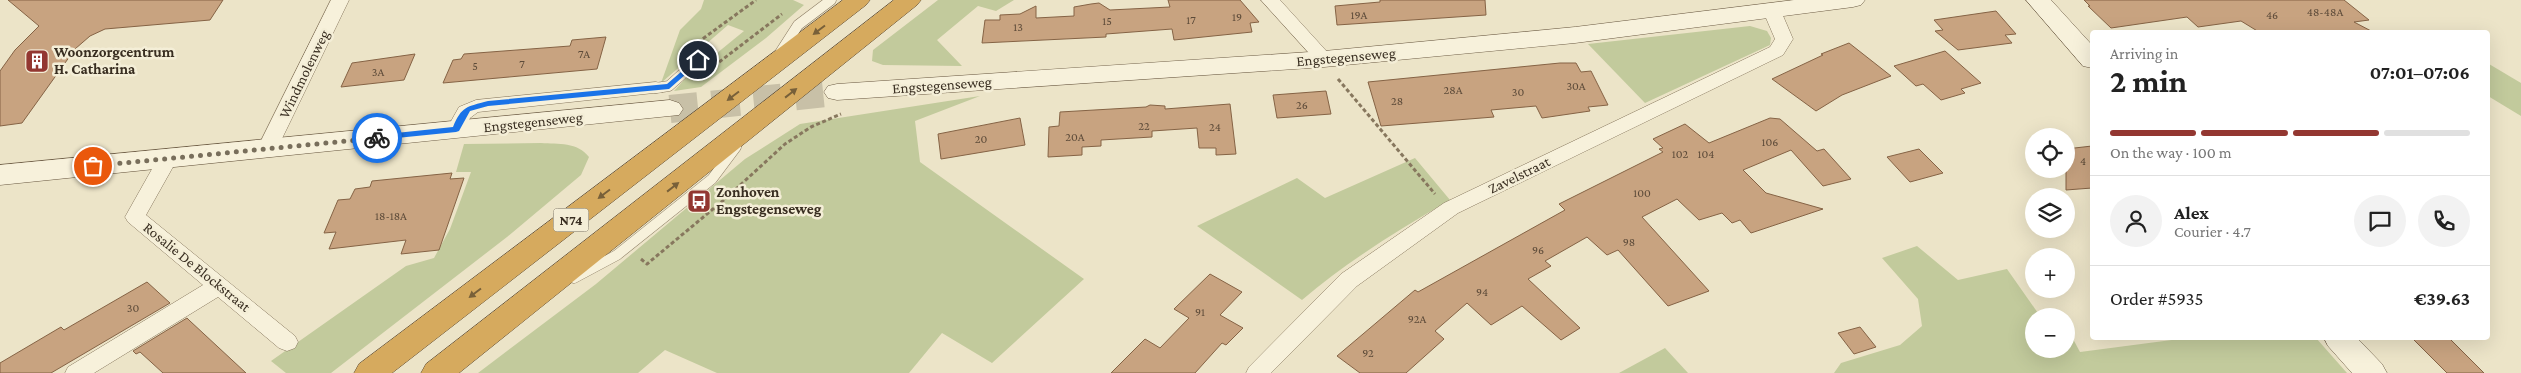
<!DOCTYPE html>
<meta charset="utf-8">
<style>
:root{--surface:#fff;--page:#f2f2f2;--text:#222;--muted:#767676;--line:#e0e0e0;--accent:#933731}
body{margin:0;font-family:"Crimson Pro",serif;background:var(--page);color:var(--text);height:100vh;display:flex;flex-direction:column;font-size:19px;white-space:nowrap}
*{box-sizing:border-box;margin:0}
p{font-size:16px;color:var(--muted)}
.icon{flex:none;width:28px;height:28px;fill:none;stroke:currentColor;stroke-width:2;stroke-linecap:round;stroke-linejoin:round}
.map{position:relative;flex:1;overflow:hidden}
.side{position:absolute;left:2090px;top:30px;width:400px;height:310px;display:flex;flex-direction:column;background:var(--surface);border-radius:5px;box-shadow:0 5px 20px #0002}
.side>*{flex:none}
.buttons{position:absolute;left:2025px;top:128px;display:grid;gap:10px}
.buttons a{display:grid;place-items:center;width:50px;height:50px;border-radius:50%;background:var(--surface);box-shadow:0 5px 20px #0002;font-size:25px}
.pin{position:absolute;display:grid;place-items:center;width:42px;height:42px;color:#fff;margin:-21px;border:2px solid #fff;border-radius:50%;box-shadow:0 1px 5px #0007}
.courier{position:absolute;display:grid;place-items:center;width:50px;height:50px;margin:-25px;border:4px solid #1a73e8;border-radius:50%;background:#fff;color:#222;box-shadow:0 1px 6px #0007}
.headline em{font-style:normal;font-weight:700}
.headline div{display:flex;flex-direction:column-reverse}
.headline{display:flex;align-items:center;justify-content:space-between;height:85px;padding:0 20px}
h1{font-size:32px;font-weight:700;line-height:38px}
.bar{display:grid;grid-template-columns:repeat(4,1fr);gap:8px 5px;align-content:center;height:60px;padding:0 20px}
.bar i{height:6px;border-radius:4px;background:var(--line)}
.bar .selected{background:var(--accent)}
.bar p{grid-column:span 4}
.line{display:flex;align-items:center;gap:12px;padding:0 20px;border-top:1px solid var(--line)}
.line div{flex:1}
.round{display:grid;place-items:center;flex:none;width:52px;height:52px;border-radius:26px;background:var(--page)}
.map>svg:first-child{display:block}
</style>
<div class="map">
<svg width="2521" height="373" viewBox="0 0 2521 373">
<rect width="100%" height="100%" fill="#ece4c8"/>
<g fill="#c2ca9c">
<path d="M704,0H793L804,5L766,38L701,87L674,91L684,80L744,31L728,25L661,83L680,30L701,9Z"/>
<path d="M938,0H1014L996,11L978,6L937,40L962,66L883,65L872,61L873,50Z"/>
<path d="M1750,26L1767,31L1771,38L1770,45L1645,103L1588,44Z"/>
<path d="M2489,64L2521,83V116L2488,96Z"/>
<path d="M980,96L915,121L920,162L1084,279L992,363L942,333L909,373H717L665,350L638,373H478L596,284L745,159L800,124Z"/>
<path d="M541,143C558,144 578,142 589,157L581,175L507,237L331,373H286L271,361L406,266L434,258L450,229L471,172H456L464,144Z"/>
<path d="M1415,158L1450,200C1398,230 1348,261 1302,300L1197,226L1297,178L1325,198Z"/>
<path d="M1917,246L1958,280L2007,269L2040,316H2034V349H2066V326L2080,352L2187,338H2316L2347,373H1834L1841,363L1900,345L1922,326L1918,299L1882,258Z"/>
<path d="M1665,348L1688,373H1619Z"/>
</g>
<g fill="#c8a380" stroke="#856345">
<path d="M8,0H223L210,20L105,29L90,36L75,49L22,123L0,126V71L15,50L39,26Z"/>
<path d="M1168,0H1240L1259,22L1250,23L1252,32L1174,40L1172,29L1106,34V37L982,43L985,20H1000V15L1020,14L1036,6V18L1074,16V7L1091,4L1099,3L1110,10L1170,7Z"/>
<path d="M1380,0H1485L1486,15L1337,25L1335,6L1380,2Z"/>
<path d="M2084,0H2344L2369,20L2354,22L2373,32H2259L2241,21L2198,27L2187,17L2111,28L2088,6H2090Z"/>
<path d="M1996,11L2016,34L2005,35L2012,43L1958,50L1935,31L1943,30L1934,20Z"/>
<path d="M606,37L597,69L443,83L453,60L461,59L464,54L570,46L572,40Z"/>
<path d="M1849,43L1891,76L1842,95L1816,111L1772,79L1823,55L1821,54Z"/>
<path d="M1945,51L1981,83L1961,89L1965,93L1941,100L1923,84L1916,86L1894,66Z"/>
<path d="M415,54L404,80L341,87L352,63Z"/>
<path d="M1560,63H1576L1581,72L1591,71L1608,105L1588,107L1590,111L1542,118L1536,106L1491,110L1494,117L1381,126L1368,82Z"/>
<path d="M1326,91L1331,114L1277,118L1273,95Z"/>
<path d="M1230,104L1236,154L1216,155V148H1199L1197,128L1152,131V137L1101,140V146L1082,147V155L1048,157L1049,127L1059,126L1060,112L1146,107L1150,105L1165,106V109Z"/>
<path d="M1020,118L1025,145L941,159L938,134Z"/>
<path d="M1770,118L1780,119L1817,151L1824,149L1851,179L1823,186L1791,150L1743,170L1766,193L1823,209L1751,233L1740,220L1732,223L1722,213L1699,220L1677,199L1642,217L1709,291L1668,306L1618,250L1607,255L1587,237L1545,261L1551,266L1528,279L1580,328L1561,340L1522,306L1491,325L1467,303L1435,331L1444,339L1406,373H1360L1337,356L1415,290L1418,292L1565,210L1559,204L1663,152L1659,149L1663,148L1653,139L1685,124L1709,143Z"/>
<path d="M2092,146V188L2066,190V149Z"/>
<path d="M1919,149L1943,173L1910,182L1887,157Z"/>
<path d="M452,173L450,179L464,178L439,250L401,254L406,240L329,249L336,232L324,233L338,200L350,199L355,189L370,187L372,181Z"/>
<path d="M1210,274L1242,292L1220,315L1243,328L1226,345L1222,343L1195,373H1111L1145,339L1160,348L1189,318L1174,309Z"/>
<path d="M147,282L170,303L51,373H0V363L61,327L64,330Z"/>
<path d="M187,318L190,321L246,373H163L140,352L136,354L133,351Z"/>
<path d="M1860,327L1876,347L1854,354L1838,333Z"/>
<path d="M2412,338H2449L2484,373H2447Z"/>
</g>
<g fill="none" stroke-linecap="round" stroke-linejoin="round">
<path stroke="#c8c0a7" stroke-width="28" stroke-dasharray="28 14" stroke-linecap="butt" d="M670,109L837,92"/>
<g stroke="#87775e" stroke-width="11">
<g id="lane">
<path d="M780,53L798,25L831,0"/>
<path d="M656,88L669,86L698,60"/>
<path d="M574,278L617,255L712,179L736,147"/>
</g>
</g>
<g stroke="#87775e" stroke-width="1">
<g id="street">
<path d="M331,0H349L277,149L274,154L267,156L260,154L257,149Z"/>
<path d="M1261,0H1280L1330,55L1333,59L1330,63H1318Z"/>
<path d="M1772,6L1778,7L1781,11L1793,39L1783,55L1458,213L1357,286L1271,373H1246L1249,367L1341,274L1444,203L1770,47L1775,39L1763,11L1766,7Z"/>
<path d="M656,82L663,84L665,88L663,92L478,112L470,118L463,135L456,137L449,135L446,130L459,107L476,100Z"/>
<path d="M168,151L175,153L178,158L146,215L295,336L298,342L295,348L287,351L279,348L218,297L94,373H65L68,367L203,285L128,222L125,217L161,153Z"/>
</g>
</g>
<g stroke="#695841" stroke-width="1">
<g id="secondary">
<path d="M1794,0H1865L1861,5L1853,7L1575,43L1324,67L837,100L828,98L824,92L828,86L837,84L1324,51L1575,27Z"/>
<path d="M2026,0H2051L2092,45V68L2083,66Z"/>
<path d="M670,100L679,103L683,109L679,115L0,185V165Z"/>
<path d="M2324,338H2357L2382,364L2387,373H2352L2328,346Z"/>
</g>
</g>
<g stroke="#564532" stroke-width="1">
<g id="highway">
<path d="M843,0H870L866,5L392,373H354L359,364Z"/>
<path d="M894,0H921L917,5L459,373H421L426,364Z"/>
</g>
</g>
<g stroke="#87775e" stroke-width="3" stroke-dasharray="4 2.5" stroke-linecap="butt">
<path d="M700,44L701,40L756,0"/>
<path d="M714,66L782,14"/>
<path d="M1338,79L1435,194"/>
<path d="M641,259L647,264L725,199L785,144L811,127L841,114"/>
</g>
<use href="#lane" stroke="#f7f1db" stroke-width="10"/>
<use href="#street" fill="#f7f1db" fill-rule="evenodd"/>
<use href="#secondary" fill="#f7f1db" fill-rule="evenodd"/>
<use href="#highway" fill="#d6aa5e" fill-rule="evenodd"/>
</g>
<defs><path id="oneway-solid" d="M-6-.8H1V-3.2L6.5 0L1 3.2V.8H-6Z" transform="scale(1.25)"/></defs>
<g fill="#786039">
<use href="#oneway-solid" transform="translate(819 30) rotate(143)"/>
<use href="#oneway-solid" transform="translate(791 93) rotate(-38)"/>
<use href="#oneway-solid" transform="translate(733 96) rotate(143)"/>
<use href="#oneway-solid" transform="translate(673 187) rotate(-38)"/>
<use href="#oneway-solid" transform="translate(604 194) rotate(143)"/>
<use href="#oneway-solid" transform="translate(475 293) rotate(143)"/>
</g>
<path fill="#1a73e8" d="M696,59L702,60L669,89L488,106L470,111L459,131L456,132L377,140L373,138L377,135L453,127C462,106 466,107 488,101L667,84Z"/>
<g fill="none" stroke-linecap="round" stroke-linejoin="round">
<path stroke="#786e5b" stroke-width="5" stroke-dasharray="0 9" d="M93,166L377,138"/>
</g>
<defs>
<g id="building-square" transform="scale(1.25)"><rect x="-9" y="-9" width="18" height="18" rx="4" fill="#933731" stroke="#f4eed7"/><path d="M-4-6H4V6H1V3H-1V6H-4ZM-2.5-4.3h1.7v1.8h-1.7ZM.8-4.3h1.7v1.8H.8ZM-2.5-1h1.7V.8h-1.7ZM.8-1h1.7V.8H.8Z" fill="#fff"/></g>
<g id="bus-square" transform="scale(1.25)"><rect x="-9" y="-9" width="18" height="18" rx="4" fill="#933731" stroke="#f4eed7"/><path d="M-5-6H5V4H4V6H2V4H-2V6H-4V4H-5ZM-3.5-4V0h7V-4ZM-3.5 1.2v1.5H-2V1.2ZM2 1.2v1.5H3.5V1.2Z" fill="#fff"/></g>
</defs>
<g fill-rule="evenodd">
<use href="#building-square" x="37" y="61"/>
<use href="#bus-square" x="699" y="201"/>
</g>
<g text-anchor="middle" stroke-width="5" stroke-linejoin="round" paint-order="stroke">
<g font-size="12" fill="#5d4b39">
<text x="2325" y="16">48-48A</text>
<text x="1359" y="19">19A</text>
<text x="2272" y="19">46</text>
<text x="1237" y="21">19</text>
<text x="1191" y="24">17</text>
<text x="1107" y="25">15</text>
<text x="1018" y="31">13</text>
<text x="584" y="58">7A</text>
<text x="522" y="68">7</text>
<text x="475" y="70">5</text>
<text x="378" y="76">3A</text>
<text x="1576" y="90">30A</text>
<text x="1453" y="94">28A</text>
<text x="1518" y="96">30</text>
<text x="1397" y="105">28</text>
<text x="1302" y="109">26</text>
<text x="1144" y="130">22</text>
<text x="1215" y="131">24</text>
<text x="1075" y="141">20A</text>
<text x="981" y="143">20</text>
<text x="1770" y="146">106</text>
<text x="1680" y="158">102</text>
<text x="1706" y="158">104</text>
<text x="2083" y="165">4</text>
<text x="1642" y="197">100</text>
<text x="391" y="220">18-18A</text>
<text x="1629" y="246">98</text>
<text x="1538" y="254">96</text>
<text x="1482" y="296">94</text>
<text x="133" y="312">30</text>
<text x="1200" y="316">91</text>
<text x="1417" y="323">92A</text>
<text x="1368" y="357">92</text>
</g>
<rect fill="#f4eed7" stroke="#716858" stroke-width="1" x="553.5" y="208.5" width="35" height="23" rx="4"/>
<g font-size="14" font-weight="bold" fill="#392e21">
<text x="571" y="225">N74</text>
</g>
<g font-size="15" font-weight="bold" fill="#392e21" stroke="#f4eed7" text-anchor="start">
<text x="54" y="57">Woonzorgcentrum<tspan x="54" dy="17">H. Catharina</tspan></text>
<text x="716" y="197">Zonhoven<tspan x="716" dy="17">Engstegenseweg</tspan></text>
</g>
<g font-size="15" fill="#392e21" stroke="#f4eed7">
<text transform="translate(1346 57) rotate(-5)" y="5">Engstegenseweg</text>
<text transform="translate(304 74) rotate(-64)" y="5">Windmolenweg</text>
<text transform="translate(942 85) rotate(-4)" y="5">Engstegenseweg</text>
<text transform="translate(533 122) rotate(-6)" y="5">Engstegenseweg</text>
<text transform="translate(1519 175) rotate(-26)" y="5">Zavelstraat</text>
<text transform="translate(197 267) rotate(39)" y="5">Rosalie De Blockstraat</text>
</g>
</g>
</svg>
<div class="buttons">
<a><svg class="icon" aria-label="locate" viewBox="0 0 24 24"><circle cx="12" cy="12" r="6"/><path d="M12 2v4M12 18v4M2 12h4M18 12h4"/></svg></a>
<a><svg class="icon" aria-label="layers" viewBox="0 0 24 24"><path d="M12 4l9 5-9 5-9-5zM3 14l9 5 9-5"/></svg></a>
<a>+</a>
<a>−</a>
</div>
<div class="pin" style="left:93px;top:166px;background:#ea580c"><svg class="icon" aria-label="bag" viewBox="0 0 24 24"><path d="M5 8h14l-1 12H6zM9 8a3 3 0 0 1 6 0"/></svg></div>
<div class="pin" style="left:698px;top:60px;background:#1f2937"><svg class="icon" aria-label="home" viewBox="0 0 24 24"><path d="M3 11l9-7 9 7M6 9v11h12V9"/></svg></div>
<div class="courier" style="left:377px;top:138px"><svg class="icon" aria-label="bike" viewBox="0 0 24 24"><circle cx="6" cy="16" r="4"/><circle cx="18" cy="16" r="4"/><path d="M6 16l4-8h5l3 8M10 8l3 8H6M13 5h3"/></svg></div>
<section class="side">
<div class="headline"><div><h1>2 min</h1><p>Arriving in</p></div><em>07:01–07:06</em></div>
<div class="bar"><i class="selected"></i><i class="selected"></i><i class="selected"></i><i></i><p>On the way · 100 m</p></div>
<div class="line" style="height:90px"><a class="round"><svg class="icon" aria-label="person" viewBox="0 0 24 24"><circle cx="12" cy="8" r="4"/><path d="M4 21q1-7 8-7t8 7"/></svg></a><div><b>Alex</b><p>Courier · 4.7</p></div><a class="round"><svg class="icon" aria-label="chat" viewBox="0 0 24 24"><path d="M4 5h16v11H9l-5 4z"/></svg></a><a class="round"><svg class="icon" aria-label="phone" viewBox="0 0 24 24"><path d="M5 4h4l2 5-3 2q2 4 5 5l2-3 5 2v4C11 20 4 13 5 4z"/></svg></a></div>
<div class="line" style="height:65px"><div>Order #5935</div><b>€39.63</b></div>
</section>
</div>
